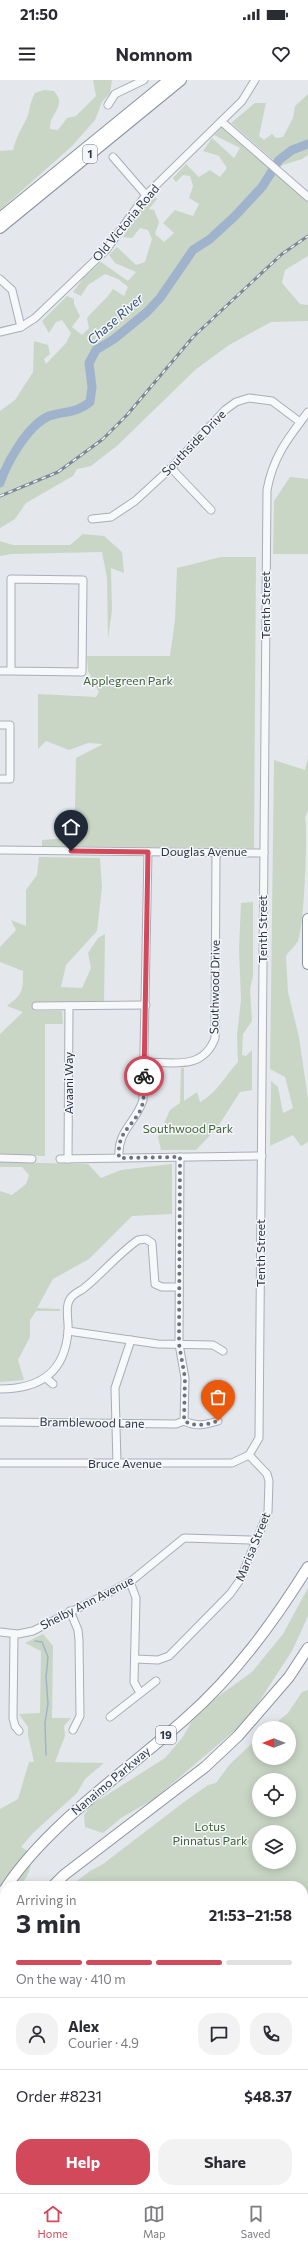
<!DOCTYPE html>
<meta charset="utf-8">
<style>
:root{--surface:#fff;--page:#f2f2f3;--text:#2b2b33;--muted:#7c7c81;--line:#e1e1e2;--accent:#d1495b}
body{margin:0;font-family:Commissioner,sans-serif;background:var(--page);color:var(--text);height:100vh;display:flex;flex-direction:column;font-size:15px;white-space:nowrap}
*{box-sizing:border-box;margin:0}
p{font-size:13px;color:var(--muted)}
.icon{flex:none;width:22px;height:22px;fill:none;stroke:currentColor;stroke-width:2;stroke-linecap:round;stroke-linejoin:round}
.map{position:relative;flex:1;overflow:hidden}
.side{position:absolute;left:0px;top:1801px;width:308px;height:312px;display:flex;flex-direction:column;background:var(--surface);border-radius:16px 16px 0 0;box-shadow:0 2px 10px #0003}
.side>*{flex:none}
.needle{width:26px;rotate:270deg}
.controls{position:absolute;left:252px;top:1641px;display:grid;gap:8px}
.controls a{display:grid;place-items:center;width:44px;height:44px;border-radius:50%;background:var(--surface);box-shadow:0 2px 10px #0003;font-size:20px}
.pin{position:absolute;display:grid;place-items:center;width:34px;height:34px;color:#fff;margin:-41px -17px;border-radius:50% 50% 50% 0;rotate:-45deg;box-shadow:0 0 4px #0007}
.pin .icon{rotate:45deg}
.courier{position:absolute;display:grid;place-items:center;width:40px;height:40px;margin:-20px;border:3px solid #d1495b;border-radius:50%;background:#fff;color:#222;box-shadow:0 1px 5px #0007}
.headline em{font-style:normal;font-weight:700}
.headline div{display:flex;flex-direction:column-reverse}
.headline{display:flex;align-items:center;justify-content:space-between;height:68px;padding:0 16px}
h1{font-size:26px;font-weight:700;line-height:30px}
.bar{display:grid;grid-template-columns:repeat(4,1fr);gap:6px 4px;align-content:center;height:48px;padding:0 16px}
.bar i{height:5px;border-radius:3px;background:var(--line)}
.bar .current{background:var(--accent)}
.bar p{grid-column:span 4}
.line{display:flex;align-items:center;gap:10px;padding:0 16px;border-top:1px solid var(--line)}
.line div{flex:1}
.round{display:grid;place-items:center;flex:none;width:42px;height:42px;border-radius:16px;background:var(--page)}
.button{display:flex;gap:8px;margin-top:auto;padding:8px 16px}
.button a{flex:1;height:46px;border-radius:16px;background:var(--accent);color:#fff;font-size:16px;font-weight:700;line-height:46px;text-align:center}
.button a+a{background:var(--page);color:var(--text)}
.status{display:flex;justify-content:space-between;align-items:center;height:28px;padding:0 20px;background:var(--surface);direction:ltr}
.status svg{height:11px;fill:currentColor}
header{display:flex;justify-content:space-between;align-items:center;height:52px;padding:0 16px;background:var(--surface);font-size:18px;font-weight:700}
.tab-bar{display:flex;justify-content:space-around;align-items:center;height:56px;border-top:1px solid var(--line);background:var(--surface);font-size:11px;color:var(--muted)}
.tab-bar a{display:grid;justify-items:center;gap:2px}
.tab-bar .current{color:var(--accent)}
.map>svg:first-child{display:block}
</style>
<div class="status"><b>21:50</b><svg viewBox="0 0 49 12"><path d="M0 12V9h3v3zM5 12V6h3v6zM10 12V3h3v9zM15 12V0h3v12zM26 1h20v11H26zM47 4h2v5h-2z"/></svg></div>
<header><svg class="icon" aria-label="menu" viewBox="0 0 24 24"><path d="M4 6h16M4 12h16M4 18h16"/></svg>Nomnom<svg class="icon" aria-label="heart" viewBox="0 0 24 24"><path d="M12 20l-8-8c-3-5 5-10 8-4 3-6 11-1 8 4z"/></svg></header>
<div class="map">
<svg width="308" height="2113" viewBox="0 0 308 2113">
<rect width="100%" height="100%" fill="#e4e7ec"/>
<g fill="#c9d6c5" fill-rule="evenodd">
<path d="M93,0H112L110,13L102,22L95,40L72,66L0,130V71L13,70C16,58 20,51 26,40C30,32 29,24 35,13L44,10L54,11C68,27 49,32 50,49L58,50L67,38L76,36L96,16Z"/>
<path d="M308,14V75L302,79L280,86L231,43L255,23H266L259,56L264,60L272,54L276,58L283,57L293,38L295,26Z"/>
<path d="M223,46L308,121V176L285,190L282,203L300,224L308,225V241L271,242L229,265L195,290L118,365L91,386L77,389L73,396L26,423L15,439L0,448V331L15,320L33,292L34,261L48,265L50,274L44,279L46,284L66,263L71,253L62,240L56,242L49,253L42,241L67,216L74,219V224L80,236L72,247L82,255L89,248L87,238C96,227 106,220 113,209L124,216L128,207L118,199L105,194L88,205L81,216L73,212L84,197L101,182L128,201L136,192L115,183L109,175L117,167L136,185L145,182L152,159L148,150L140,148L132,158L123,157L136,135L153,115L157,119L149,129L154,130L159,142L155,154L164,162L174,153L163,143L175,130L193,136L199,124L189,118L193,106L190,96L183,95L176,102L173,98L186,84L199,97L210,90L220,97L227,88L219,76L203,71L212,58L234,78L240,68L214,55Z"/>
<path d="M290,397L308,399V474H273L274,421Z"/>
<path d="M83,454L104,456L122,472L124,493L111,488L112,530L108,559L107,498L102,472L11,474L0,476V461L13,465H70Z"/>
<path d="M221,477H256L254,768L42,766V760L67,758L75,729L76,678L103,664L88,663L69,670L46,661L38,669V614L96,617L99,612L88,591L87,576H170L175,540L177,488Z"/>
<path d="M308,678V730L305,738C308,750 304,849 298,861C295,866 289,871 286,876L288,912L299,957L308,1019V1062L301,1066L293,1055L270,1066L271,1001L278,1007L283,1033L293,1028L285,997L270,989L274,680L305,690Z"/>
<path d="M39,777L100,778L102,807L97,851L66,885L61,907L82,908L91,888L88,873L98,858L105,854L104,922L36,923L34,931H62L63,944H45V1076L0,1075V954L23,932L7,926C23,914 23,911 23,891L0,882V867L16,850L11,840L26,846V810L37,795Z"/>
<path d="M253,822V896L250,909L252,941L243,954L242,975L246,976L252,970V1010L240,1012L217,1048L196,1070H161L158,1057L170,1030L180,1023L181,988H184V1021L197,1012L200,1022C216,1014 226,995 238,982L237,955L241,920L239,870L241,823Z"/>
<path d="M0,1082L88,1084L101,1098L121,1090L172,1084V1134L132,1136L89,1179L53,1199L37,1228L60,1229V1231H36L30,1240V1257L18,1280L24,1300L0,1302V1111L12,1115L26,1104L29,1095L22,1087H0Z"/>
<path d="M308,1508V1536L292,1571L247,1640L154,1719L121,1738L103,1753L85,1747L84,1735L91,1725L165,1678L182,1658L195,1636L213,1620L252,1592L283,1554Z"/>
<path d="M43,1554L53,1566L52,1638H71L64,1646L65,1656L55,1682L104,1683L85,1699L77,1713L33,1753L21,1767L26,1770L32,1780L29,1792L21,1806H5V1827L0,1834V1729L18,1719L29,1682H34L28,1655V1647L19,1634L40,1633L41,1571L25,1563Z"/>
<path d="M308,1610V2113H237L240,2108H303V1806H70L90,1791L103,1784L184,1722L208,1705L216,1703L230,1684L259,1657V1678H289V1648H270L288,1633L302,1612ZM259,1700H289V1730H259ZM259,1752H289V1782H259Z"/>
<path d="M5,1887V2095L0,2097V1895Z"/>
<path d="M29,2108H62L63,2113H33Z"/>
</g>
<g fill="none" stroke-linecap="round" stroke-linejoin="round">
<g stroke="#9fb4cc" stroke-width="1.5">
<path d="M35,1561L42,1562L48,1577L46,1597L48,1624L45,1643L46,1675"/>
<path d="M303,1982L308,1988"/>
<path d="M0,2055L5,2054"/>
</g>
<path stroke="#9fb4cc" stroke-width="9" d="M0,403C7,382 28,345 49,336C64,331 77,333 90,322L92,307L89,283L96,270L114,259L147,232L160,218L193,170L210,159L235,136L262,107L279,80L292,70L308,64"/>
<g stroke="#a9aeb7" stroke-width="9">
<g id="minor">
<path d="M108,25L115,14L144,0"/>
<path d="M222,42L308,117"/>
<path d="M113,77L146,115"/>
<path d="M0,199L12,210L21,247"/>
<path d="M0,252L21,247L35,238L106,170L146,115L242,21L255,0"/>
<path d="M171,388L211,430"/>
<path d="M92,439L111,437L135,421L171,388L225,330L236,322L249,318L272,321L300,342"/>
<path d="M0,591H11L82,592L83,500L11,499V591"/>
<path d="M0,645H10V699H0"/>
<path d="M0,770L264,773"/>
<path d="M36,926L146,925"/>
<path d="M144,982C172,982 203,991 215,958L216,772"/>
<path d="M180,1077L179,1264L185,1298L184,1341C196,1347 205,1345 218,1341"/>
<path d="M0,1078L32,1079"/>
<path d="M119,1078C117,1050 136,1043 143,1020L148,772"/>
<path d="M60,1079L262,1076"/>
<path d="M68,1079L69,926"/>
<path d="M68,1251L158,1264L213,1265L223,1271"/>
<path d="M46,1298L53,1304"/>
<path d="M0,1309C39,1309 65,1293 68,1251C69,1242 65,1229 69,1221C71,1215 78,1212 83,1209C102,1194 118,1174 138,1160L146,1159L152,1163L155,1204L162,1207H179"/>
<path d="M0,1342L176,1344L184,1341"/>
<path d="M0,1383H232L249,1375L259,1358L267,410C273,377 288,358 308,332"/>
<path d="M117,1384L115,1308L131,1260"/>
<path d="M130,1502L136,1518L134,1602L140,1613"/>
<path d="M70,1531L78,1550L79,1560L80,1636L73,1650"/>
<path d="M0,1552L18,1554L33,1551L130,1502L184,1458L250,1460L256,1463"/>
<path d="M14,1555L13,1638L15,1646L19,1651"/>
<path d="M135,1579L158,1580L169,1576L230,1514L240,1500L268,1432L269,1401L267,1394L249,1375"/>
<path d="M110,1637L156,1601"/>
<path d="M303,2038L308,2031"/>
<path d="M119,2113L132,2108"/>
<path d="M261,2113V2108"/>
</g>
</g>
<g stroke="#8b94a3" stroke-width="12">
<g id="highway">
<path d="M0,138L169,0"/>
<path d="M0,148L181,0"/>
<path d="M308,839V884"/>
<path d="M7,1806C49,1743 128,1690 185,1639C235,1595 273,1543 308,1487"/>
<path d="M53,1806L64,1795L205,1687L238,1656L289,1597L308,1568"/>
<path d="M0,1816L5,1809"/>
<path d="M0,1862L5,1855"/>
</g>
</g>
<use href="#minor" stroke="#f7f8fa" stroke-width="7"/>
<use href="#highway" stroke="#fff" stroke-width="10"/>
<g stroke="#7d8696" stroke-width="3">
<path id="rail" d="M0,416L58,392L103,359L127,335L193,257L282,174L308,156"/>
</g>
<use href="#rail" stroke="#f4f6f9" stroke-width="1.5" stroke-dasharray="4.5" stroke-linecap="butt"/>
</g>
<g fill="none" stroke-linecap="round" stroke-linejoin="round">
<path stroke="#6c737f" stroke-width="4" stroke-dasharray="0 7.2" d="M144,996C144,1007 145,1021 140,1031C129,1050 117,1053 119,1078L180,1077L179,1264L185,1298L184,1341C196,1347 205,1345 218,1341"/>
<path stroke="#d1495b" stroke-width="5" d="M71,771L148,772L144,996"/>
</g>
<g text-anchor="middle" stroke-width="3" stroke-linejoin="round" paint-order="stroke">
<g fill="#f4f6f9" stroke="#676e7b" stroke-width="1">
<rect x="83" y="65" width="14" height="18" rx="3"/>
<rect x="156" y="1646" width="20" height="18" rx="3"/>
</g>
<g font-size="11" font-weight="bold" fill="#2b3445">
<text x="90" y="78">1</text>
<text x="166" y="1659">19</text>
</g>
<g font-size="12" fill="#2b3445" stroke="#f4f6f9">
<text transform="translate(126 143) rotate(-50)" y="4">Old Victoria Road</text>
<text transform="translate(194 363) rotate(-46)" y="4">Southside Drive</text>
<text transform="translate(266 525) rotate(-90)" y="4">Tenth Street</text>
<text x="204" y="776">Douglas Avenue</text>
<text transform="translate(263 849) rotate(-90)" y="4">Tenth Street</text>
<text transform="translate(215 907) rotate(-89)" y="4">Southwood Drive</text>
<text transform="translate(69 1003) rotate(-90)" y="4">Avaani Way</text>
<text transform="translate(261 1173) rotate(-90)" y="4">Tenth Street</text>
<text transform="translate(92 1343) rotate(1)" y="4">Bramblewood Lane</text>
<text x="125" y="1388">Bruce Avenue</text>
<text transform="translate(253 1467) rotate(-68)" y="4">Marisa Street</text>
<text transform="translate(87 1523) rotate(-27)" y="4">Shelby Ann Avenue</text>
<text transform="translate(111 1701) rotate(-40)" y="4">Nanaimo Parkway</text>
</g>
<g font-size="12" fill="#3f6138" stroke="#f4f6f9">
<text x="128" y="605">Applegreen Park</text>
<text x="188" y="1053">Southwood Park</text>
<text x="210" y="1751">Lotus<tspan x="210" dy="14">Pinnatus Park</tspan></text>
</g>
<g font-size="13" font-style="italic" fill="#34527a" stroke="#f4f6f9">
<text transform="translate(115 239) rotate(-41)" y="5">Chase River</text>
</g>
</g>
</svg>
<div class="controls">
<a><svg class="needle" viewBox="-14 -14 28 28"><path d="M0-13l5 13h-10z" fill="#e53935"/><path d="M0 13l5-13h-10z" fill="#7c7c81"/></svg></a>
<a><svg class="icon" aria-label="locate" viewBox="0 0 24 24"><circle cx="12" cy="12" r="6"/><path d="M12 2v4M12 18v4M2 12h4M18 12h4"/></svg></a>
<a><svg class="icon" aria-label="layers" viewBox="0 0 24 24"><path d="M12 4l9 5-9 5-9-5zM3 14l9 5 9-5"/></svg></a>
</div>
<div class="pin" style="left:218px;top:1341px;background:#ea580c"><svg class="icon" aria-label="bag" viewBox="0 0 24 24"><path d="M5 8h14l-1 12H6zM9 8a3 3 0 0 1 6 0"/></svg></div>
<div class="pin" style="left:71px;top:771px;background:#1f2937"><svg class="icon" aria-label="home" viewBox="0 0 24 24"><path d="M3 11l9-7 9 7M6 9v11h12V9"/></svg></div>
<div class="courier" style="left:144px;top:996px"><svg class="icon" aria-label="bike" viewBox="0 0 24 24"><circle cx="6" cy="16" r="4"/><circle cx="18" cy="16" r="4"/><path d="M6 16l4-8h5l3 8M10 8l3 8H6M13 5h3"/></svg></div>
<section class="side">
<div class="headline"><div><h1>3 min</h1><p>Arriving in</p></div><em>21:53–21:58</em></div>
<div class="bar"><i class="current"></i><i class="current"></i><i class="current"></i><i></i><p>On the way · 410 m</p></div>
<div class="line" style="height:72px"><a class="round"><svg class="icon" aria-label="person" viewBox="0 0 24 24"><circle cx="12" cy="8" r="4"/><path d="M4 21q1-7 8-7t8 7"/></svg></a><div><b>Alex</b><p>Courier · 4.9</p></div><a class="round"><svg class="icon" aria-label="chat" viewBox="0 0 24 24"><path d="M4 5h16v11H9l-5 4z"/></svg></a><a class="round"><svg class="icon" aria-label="phone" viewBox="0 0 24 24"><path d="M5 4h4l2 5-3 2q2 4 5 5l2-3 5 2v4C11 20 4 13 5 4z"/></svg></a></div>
<div class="line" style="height:52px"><div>Order #8231</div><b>$48.37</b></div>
<div class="button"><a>Help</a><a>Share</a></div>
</section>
</div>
<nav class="tab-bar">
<a class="current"><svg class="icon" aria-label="home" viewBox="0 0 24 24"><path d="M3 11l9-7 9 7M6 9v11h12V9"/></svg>Home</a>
<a><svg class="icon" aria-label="map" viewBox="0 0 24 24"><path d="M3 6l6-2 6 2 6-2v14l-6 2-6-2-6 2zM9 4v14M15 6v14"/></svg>Map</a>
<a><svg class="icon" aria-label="saved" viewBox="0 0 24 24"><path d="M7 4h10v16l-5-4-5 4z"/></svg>Saved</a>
</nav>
